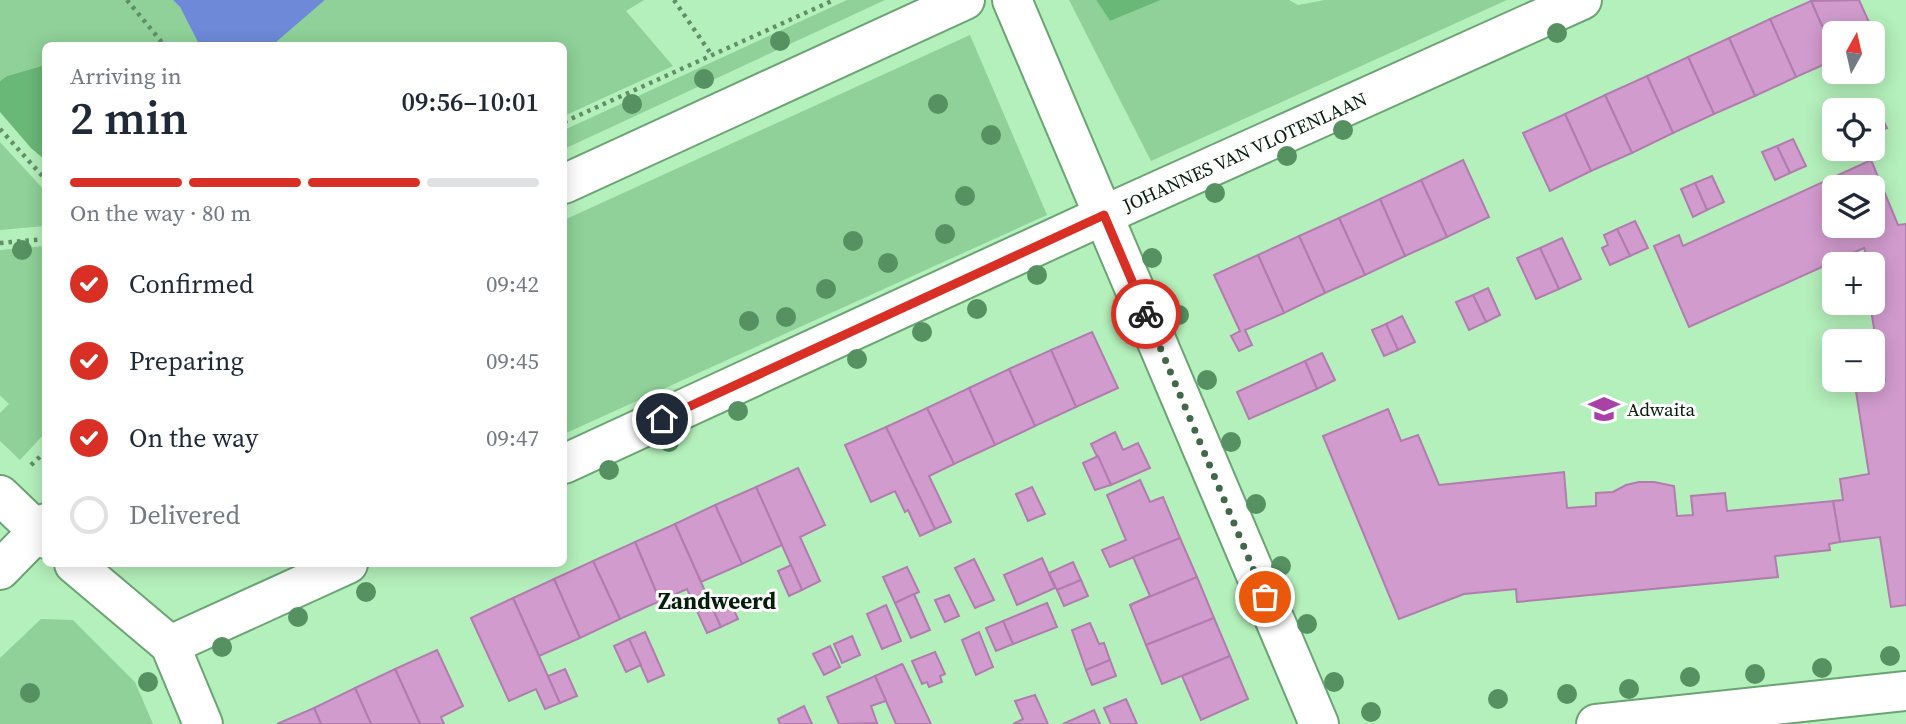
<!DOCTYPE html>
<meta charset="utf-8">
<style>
:root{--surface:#fff;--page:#f6f6f7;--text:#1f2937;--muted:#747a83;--line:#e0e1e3;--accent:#d93025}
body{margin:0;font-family:"Source Serif 4",serif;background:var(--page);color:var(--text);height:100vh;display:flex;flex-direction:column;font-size:26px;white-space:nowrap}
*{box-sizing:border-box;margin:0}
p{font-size:23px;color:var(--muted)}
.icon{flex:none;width:38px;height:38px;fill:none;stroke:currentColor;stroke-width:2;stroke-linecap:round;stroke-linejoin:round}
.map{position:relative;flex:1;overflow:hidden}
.details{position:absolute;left:42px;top:42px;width:525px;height:525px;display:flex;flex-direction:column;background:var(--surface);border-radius:10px;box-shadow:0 4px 18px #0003}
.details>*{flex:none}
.needle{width:46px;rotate:8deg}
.tools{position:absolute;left:1822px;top:21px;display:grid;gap:14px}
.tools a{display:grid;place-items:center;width:63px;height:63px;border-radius:10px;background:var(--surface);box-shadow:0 4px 18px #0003;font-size:35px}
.pin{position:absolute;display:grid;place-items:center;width:60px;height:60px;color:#fff;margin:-30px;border:4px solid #fff;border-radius:50%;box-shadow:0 2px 7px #0007}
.courier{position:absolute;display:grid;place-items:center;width:70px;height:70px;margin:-35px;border:5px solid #d93025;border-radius:50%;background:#fff;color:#222;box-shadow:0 2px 9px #0007}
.head em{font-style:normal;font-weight:600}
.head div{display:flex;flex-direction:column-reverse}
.head{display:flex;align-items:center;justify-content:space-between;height:119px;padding:0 28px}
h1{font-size:46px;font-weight:600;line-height:52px}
.bar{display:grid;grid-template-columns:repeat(4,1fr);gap:10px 7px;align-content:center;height:84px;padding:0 28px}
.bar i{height:9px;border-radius:5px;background:var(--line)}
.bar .current{background:var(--accent)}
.bar p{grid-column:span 4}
ol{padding:0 28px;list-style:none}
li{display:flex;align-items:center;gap:21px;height:77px}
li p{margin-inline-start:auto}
li .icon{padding:7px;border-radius:50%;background:var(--accent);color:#fff;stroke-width:4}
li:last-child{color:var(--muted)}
li i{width:38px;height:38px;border:4px solid var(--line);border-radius:50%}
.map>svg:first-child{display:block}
</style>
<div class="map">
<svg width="1906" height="724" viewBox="0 0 1906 724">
<rect width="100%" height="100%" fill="#b4f0bb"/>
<g fill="#8fd198">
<path d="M0,0H173L180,7L199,43L224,45L46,46L45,65L7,76L0,81Z"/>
<path d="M325,0H644L626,11L673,66L564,116V46H249L275,43Z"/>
<path d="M847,0H885L564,149V130Z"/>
<path d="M1069,0H1096L1110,21L1161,0H1289L1298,5L1325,0H1507L1151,161Z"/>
<path d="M970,35L1047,215L564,434V220Z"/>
<path d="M0,142L45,191V226L0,230Z"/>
<path d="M45,246V433L20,460L0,441V413L9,404L0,395V250Z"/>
<path d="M41,619L73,620L135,682L153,724H0V658Z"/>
</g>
<g fill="#6ab877">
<path d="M1096,0H1161L1110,21Z"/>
<path d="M45,65H46L45,160L31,148L0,112V81L7,76Z"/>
</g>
<path fill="#6e89d7" d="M173,0H325L275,43L249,46L199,44L180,7Z"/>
<g fill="#d19bce" stroke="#b17cae" stroke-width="2" fill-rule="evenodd">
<path d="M1859,0L1877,40L1872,42V33H1834V53L1811,1Z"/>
<path d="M1811,1L1834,53V60L1796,77L1770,19Z"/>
<path d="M1770,19L1796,77L1755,96L1729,38Z"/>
<path d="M1729,38L1755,96L1714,114L1688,57Z"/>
<path d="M1688,57L1714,114L1673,133L1647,76Z"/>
<path d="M1647,76L1673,133L1632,153L1605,95Z"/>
<path d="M1605,95L1632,153L1591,171L1565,114Z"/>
<path d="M1874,102L1887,128L1872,135V110L1858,108Z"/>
<path d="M1565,114L1591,171L1550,191L1523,133Z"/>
<path d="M1793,139L1806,166L1790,173L1777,146Z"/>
<path d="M1777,146L1790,173L1775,180L1762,152Z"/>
<path d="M1463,160L1489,217L1447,237L1421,180Z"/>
<path d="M1871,160L1898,225L1906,224V605L1891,607L1880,537L1840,542L1833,501L1843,500L1840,479L1869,474L1855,385L1885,381L1881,360H1879L1870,303H1872V264H1869L1864,248L1689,327L1654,246L1679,235L1683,246ZM1834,187H1872V226H1834Z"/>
<path d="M1712,176L1724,202L1707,210L1695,183Z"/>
<path d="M1421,180L1447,237L1405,256L1380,199Z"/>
<path d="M1695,183L1707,210L1693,217L1681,189Z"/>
<path d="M1380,199L1405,256L1365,275L1339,218Z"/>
<path d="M1339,218L1365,275L1325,293L1299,236Z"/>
<path d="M1635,221L1648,248L1630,256L1617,229Z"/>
<path d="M1617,229L1630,256L1610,265L1602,248L1608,245L1604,235Z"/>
<path d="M1299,236L1325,293L1284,313L1258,255Z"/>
<path d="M1562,238L1581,279L1559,289L1540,248Z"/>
<path d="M1540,248L1559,289L1536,299L1517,258Z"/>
<path d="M1258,255L1284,313L1245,330L1252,345L1239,351L1231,336L1240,331L1214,275Z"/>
<path d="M1488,288L1500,315L1486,322L1473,295Z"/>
<path d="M1473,295L1486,322L1469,330L1456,302Z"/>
<path d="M1402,316L1415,342L1398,350L1386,324Z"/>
<path d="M1386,324L1398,350L1384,356L1372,330Z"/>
<path d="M1092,332L1118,388L1076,407L1051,350Z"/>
<path d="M1051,350L1076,407L1035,426L1009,369Z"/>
<path d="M1322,353L1335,380L1317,389L1305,361Z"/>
<path d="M1305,361L1317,389L1249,419L1237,392Z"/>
<path d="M1009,369L1035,426L995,445L969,388Z"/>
<path d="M969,388L995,445L954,464L927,408Z"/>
<path d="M927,408L954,464L929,476L951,522L935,529L886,427Z"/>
<path d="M1388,409L1401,441L1418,435L1439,485L1564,472L1567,508L1596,506V493L1613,492L1626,485L1639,482H1654L1674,486L1677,516L1693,515L1691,496L1725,493L1727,511L1833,501L1840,542L1829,544L1830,550L1775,556L1778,577L1517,602L1516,589L1464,594L1399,619L1323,436Z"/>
<path d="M886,427L935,529L920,536L908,510L905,512L895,491L871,502L845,445Z"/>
<path d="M1115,432L1123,450L1138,443L1150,468L1111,485L1091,444Z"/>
<path d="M1098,456L1111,485L1095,490L1083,463Z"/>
<path d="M798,468L825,525L800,537L820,581L802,590L756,487Z"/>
<path d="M1140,480L1150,502L1163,497L1180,538L1110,567L1102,550L1126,540L1107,495Z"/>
<path d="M756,487L782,545L742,564L715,505Z"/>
<path d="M1032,487L1045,514L1028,521L1016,494Z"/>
<path d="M715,505L742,564L701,582L675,524Z"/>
<path d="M675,524L721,627L707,633L687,589L660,601L635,542Z"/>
<path d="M1180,538L1197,577L1130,605L1150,596L1133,557Z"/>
<path d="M635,542L660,601L620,619L593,561Z"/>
<path d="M1042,558L1055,588L1017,605L1004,575Z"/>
<path d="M974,559L994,600L975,608L955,568Z"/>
<path d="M593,561L620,619L580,638L554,579Z"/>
<path d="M1073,562L1081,580L1057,590L1049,573Z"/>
<path d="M791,565L802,590L789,596L778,571Z"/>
<path d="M907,567L919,592L895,603L883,577Z"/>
<path d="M1197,577L1214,618L1146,645L1130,605Z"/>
<path d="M554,579L580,638L539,656L513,598Z"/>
<path d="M1081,580L1088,596L1064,606L1057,590Z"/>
<path d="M914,594L930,630L911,638L895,603Z"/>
<path d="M727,595L738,619L721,627L710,602Z"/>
<path d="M949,595L959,616L945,622L935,600Z"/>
<path d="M513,598L560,703L545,709L536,689L509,701L471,618Z"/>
<path d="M1047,603L1057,627L1013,644L1003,621Z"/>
<path d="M886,605L901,641L882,649L867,614Z"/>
<path d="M1214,618L1230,656L1162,684L1146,645Z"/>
<path d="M1003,621L1013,644L996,651L986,628Z"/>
<path d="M1090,623L1099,644L1104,643L1110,660L1086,670L1072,630Z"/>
<path d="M645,632L664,675L648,682L629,639Z"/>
<path d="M979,632L993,667L976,675L962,640Z"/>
<path d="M852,636L860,655L842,663L834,644Z"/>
<path d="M629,639L641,665L626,672L614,646Z"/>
<path d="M830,646L840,667L824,675L813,654Z"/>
<path d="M437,650L463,706L441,717L444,724H420L395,669Z"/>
<path d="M935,652L945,674L940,676L942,682L929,687L927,682L922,684L912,661Z"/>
<path d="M1230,656L1248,699L1201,720L1182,676Z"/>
<path d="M1110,660L1116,676L1092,685L1086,670Z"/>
<path d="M902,664L903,665L931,724H896L875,676Z"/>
<path d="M395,669L420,724H371L355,688Z"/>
<path d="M565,669L577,696L560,703L548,676Z"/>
<path d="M875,676L886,701L871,706L877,723L839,724L827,697Z"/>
<path d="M355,688L371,724H321L314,708Z"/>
<path d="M1035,695L1048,724H1013L1023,719L1015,701Z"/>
<path d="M1126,699L1137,724H1111L1104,708Z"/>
<path d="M804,706L812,724H780L778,719Z"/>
<path d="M314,708L321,724H277Z"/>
<path d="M1094,710L1100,724H1063Z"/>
</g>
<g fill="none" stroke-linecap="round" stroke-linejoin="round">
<g stroke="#6ba473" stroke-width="42">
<g id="minor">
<path d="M1012,0L1319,724"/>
<path d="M564,184L965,0"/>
<path id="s1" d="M564,464L1104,215L1582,0"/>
<path d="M0,495L46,539"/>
<path d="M74,564L170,645L203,724"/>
<path d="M0,570L46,523"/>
<path d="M170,645L348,564"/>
<path d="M1596,724L1906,691"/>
</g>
</g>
<g stroke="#628d68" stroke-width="4.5" stroke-dasharray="3.5 5" stroke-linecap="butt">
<path d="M127,0L165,46"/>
<path d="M674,0L711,54"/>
<path d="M564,122L834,0"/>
<path d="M0,129L46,180"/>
<path d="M0,243L46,239"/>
<path d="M31,465L46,451"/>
</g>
<use href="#minor" stroke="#fff" stroke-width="38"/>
</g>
<g fill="#569162">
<circle cx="1557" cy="33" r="10"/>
<circle cx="780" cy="41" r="10"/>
<circle cx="704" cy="79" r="10"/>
<circle cx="632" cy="104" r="10"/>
<circle cx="938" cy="104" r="10"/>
<circle cx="1343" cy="130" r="10"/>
<circle cx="991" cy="135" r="10"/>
<circle cx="1287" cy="156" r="10"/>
<circle cx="1215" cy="193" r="10"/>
<circle cx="965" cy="196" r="10"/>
<circle cx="945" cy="234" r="10"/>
<circle cx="853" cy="241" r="10"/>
<circle cx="22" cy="250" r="10"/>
<circle cx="1152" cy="258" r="10"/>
<circle cx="888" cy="263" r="10"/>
<circle cx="1037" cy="275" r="10"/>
<circle cx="826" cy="289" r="10"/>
<circle cx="977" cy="309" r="10"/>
<circle cx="1179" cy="315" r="10"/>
<circle cx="786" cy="317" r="10"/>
<circle cx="749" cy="321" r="10"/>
<circle cx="922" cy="332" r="10"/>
<circle cx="857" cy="359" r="10"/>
<circle cx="1207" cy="380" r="10"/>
<circle cx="738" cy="411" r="10"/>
<circle cx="669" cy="442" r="10"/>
<circle cx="1231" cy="442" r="10"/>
<circle cx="609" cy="470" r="10"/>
<circle cx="1256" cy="504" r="10"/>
<circle cx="1281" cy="566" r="10"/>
<circle cx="366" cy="592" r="10"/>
<circle cx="298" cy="617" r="10"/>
<circle cx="1307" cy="624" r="10"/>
<circle cx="222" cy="647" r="10"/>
<circle cx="1890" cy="656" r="10"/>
<circle cx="1822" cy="668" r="10"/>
<circle cx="1755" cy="674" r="10"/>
<circle cx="1690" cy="677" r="10"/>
<circle cx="148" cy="682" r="10"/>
<circle cx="1334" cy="682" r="10"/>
<circle cx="1629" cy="689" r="10"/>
<circle cx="30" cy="693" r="10"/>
<circle cx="1567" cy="694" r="10"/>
<circle cx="1498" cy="699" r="10"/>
<circle cx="1371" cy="712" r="10"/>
</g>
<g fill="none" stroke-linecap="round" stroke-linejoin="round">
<path stroke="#436849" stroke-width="7" stroke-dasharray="0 12.6" d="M1146,314L1265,597"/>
<path stroke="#d93025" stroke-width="9" d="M662,419L1104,215L1146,314"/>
</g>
<defs>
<g id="school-bare" transform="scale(2.415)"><path d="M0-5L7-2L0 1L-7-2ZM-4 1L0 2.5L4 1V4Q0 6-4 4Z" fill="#a842a7" stroke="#fff" stroke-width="2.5" paint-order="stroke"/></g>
</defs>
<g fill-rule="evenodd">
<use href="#school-bare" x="1604" y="409"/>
</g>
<g text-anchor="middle" stroke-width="6" stroke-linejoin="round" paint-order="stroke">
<g font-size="19" fill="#061e0b" stroke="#fff">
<text dy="7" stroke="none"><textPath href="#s1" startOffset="749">JOHANNES VAN VLOTENLAAN</textPath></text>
</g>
<g font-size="19" fill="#061e0b" stroke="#fff" text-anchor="start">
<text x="1627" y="416">Adwaita</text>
</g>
<g font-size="23" font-weight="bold" fill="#061e0b" stroke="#fff">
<text x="717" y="609">Zandweerd</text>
</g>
</g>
</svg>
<div class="tools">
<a><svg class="needle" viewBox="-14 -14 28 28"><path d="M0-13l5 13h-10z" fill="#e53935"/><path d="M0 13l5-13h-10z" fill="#747a83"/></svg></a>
<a><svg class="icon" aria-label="locate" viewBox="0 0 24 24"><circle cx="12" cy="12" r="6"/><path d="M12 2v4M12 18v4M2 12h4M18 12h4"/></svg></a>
<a><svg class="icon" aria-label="layers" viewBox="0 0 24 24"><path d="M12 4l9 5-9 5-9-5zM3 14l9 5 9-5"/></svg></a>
<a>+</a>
<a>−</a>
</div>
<div class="pin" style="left:1265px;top:597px;background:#ea580c"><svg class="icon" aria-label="bag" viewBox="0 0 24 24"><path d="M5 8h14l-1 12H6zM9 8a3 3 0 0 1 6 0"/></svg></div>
<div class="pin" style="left:662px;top:419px;background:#1f2937"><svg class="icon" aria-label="home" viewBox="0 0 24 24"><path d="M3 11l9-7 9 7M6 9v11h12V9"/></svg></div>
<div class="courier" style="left:1146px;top:314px"><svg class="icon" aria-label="bike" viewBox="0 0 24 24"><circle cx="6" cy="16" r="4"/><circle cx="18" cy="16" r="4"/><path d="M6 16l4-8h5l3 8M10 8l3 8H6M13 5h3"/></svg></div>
<section class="details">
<div class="head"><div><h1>2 min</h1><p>Arriving in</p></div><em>09:56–10:01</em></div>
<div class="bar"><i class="current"></i><i class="current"></i><i class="current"></i><i></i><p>On the way · 80 m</p></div>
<ol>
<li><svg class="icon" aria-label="check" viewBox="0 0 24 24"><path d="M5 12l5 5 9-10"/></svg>Confirmed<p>09:42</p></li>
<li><svg class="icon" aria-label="check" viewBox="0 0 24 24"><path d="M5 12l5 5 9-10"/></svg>Preparing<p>09:45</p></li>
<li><svg class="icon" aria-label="check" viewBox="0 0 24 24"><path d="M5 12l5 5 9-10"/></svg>On the way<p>09:47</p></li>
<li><i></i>Delivered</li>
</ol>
</section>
</div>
